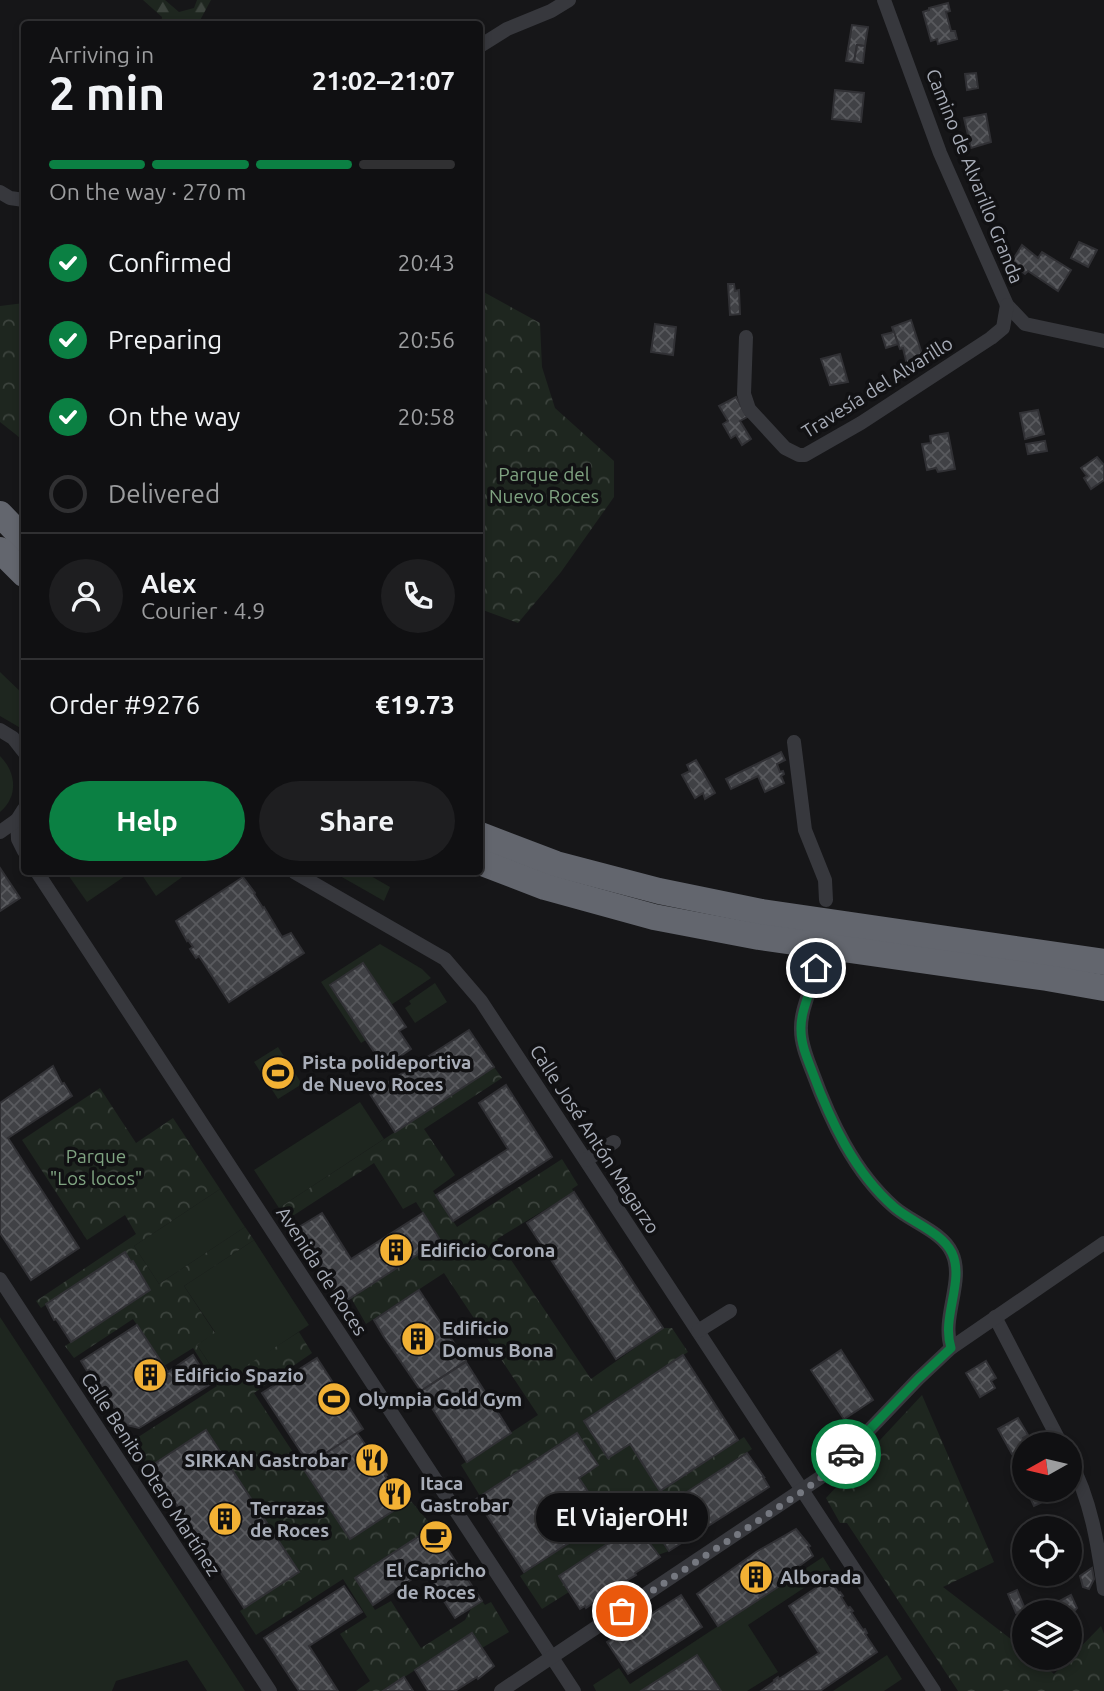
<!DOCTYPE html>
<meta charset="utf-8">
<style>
:root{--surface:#101012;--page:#1e1e20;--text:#f1f3f6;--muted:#9c9d9f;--line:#303032;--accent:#0b8043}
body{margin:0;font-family:Ubuntu,sans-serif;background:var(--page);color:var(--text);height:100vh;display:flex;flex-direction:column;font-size:26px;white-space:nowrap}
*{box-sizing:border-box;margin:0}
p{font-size:23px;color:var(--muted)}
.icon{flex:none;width:38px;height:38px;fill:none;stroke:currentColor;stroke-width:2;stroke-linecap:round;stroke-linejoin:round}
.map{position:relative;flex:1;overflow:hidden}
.panel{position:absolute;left:21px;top:21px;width:462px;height:854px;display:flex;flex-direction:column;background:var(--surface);border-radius:7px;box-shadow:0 4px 10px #0003,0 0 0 2px var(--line)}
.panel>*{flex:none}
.needle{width:46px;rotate:262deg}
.controls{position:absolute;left:1012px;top:1432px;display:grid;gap:14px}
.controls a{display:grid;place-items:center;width:70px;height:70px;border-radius:50%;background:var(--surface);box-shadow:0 4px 10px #0003,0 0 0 2px var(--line);font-size:35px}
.pin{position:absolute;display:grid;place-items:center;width:60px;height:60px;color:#fff;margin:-30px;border:4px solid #fff;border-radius:50%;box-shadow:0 2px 7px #0007}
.courier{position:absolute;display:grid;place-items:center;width:70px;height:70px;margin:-35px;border:5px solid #0b8043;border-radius:50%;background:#fff;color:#222;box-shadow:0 2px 9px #0007}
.bubble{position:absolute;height:49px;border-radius:24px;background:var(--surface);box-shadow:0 4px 10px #0003,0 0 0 2px var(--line);font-size:23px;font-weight:600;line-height:49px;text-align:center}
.overview em{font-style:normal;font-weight:600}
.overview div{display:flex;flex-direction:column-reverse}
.overview{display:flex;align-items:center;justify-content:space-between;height:119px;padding:0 28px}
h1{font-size:46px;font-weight:600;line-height:52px}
.bar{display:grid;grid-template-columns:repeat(4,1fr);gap:10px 7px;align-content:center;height:84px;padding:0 28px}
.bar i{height:9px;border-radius:5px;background:var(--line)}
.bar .current{background:var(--accent)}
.bar p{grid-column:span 4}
.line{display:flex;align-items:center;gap:18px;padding:0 28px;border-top:2px solid var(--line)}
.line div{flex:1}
.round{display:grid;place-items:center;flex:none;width:74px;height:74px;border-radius:37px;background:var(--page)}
ol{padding:0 28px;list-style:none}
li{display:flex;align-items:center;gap:21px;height:77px}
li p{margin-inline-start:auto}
li .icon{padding:7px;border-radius:50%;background:var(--accent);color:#fff;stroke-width:4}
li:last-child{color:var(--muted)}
li i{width:38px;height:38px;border:4px solid var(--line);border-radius:50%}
.cta{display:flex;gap:14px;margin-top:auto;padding:14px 28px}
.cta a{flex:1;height:80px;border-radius:42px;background:var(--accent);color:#fff;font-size:28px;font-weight:600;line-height:80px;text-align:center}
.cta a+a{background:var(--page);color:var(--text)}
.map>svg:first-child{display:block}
</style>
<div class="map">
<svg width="1104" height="1691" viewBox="0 0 1104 1691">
<defs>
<pattern id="forest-firs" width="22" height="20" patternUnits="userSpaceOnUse" patternTransform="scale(1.75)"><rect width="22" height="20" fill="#1e261f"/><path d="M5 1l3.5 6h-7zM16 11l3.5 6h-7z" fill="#3c433d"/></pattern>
<pattern id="park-crowns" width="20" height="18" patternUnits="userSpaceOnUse" patternTransform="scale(1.75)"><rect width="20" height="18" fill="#1e261f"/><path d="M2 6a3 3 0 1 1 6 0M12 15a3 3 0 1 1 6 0" fill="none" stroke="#3c433d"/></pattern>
<pattern id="building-cross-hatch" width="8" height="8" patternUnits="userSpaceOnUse" patternTransform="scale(1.75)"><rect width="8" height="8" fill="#404145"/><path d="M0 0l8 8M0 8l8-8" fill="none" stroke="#595a5e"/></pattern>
</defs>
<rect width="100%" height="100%" fill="#161618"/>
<g fill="#1e261f">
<path d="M0,672L24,695V730L0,716Z"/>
<path d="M0,756C16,772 19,796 0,812Z"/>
<path d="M66,872H131L87,902Z"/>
<path d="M140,872H189L156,896Z"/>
<path d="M333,872H364L390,887L384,901Z"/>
<path d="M380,944L422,969L431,978L391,1005L363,963L330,984L366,1040L361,1043L321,982Z"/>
<path d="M435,983L447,1002L415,1023L405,1008L411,1004L409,1001Z"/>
<path d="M278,1047L302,1084L278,1099L254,1062Z"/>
<path d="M360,1102L384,1139L279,1208L254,1170Z"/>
<path d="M220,1189L245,1227L159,1284L134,1246Z"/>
<path d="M254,1240L309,1325L222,1383L197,1345L215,1332L184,1286Z"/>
<path d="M0,1317L245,1691H207L187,1660L116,1681L112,1691H0Z"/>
<path d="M823,1557L831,1570L748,1625L778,1672L747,1691H721L697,1655L641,1691H596L593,1685L619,1668L630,1684Z"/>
<path d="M887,1655L902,1679L884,1691H833Z"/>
</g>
<path fill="url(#forest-firs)" d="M143,0H165L179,12L194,8L197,0H211L198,24H161L162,17Z"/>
<g fill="url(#park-crowns)">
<path d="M480,290L540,323L542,367L555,408L614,461V497L561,572L518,623L480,609Z"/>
<path d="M24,303V441L0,422V306Z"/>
<path d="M494,1067L502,1078L424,1129L455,1175L433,1191L457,1227L562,1159L578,1185L572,1189L574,1192L497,1239L591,1379L663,1328H672L688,1352L584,1420L608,1458L630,1444L661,1491L744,1437L752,1449L648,1518L669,1551L658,1555L636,1526L559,1576L569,1592L542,1609L520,1576L606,1519L579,1478L598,1465L577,1433L480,1496L461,1465L538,1415L444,1273L366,1324L351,1298L440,1240L416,1202L403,1209L374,1163L288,1219L279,1208Z"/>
<path d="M100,1088L136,1143L173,1118L220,1189L134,1246L159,1284L245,1227L254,1240L184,1286L215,1333L197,1345L221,1382L299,1332L312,1353L254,1393L350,1539L410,1500L433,1527L355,1578L375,1610L391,1601L421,1648L465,1620L472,1607L482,1601L485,1605L491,1602L509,1632L482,1648L472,1633L383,1691H356L370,1681L340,1634L367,1617L343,1579L256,1635L240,1611L299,1572L206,1430L146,1469L129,1443L217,1386L193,1348L164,1366L133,1319L74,1358L65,1346L150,1290L125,1252L41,1308L36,1301L136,1234L125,1215L87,1240L22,1140Z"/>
<path d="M922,1395L994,1562L943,1587L1024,1649V1657H1034L1054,1674L1101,1626L1104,1634V1691H958L847,1523H840L826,1498Z"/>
</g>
<g fill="url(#building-cross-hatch)" stroke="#303034" stroke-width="2">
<path d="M948,3L950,11L946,12L951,31H955L957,39L938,44L937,39L931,41L923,12L929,10V8Z"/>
<path d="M852,25L868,27L865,46L857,45L854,62L846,61Z"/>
<path d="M857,45L865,46L863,63L854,62Z"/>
<path d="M976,73L978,88L967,90L965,74Z"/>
<path d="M835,90L864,93L861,122L832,119Z"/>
<path d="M986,114L991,142L971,148L964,118Z"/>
<path d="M1079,242L1097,250L1088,267L1071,258Z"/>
<path d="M1022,245L1038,258L1042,252L1071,270L1058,291L1028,271L1025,274L1011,263Z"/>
<path d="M728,284H734L735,291L739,290L740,314L730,315Z"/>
<path d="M911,320L922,354L914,357L917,366L908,369L903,348L900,349L892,327Z"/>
<path d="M655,324L676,327L673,355L651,352Z"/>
<path d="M894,332L898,344L886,348L882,335Z"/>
<path d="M840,354L848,382L830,385L821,359Z"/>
<path d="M736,397L747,417L740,421L751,439L742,445L736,435L731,438L723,424L728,421L719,406Z"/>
<path d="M1038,410L1044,434L1025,439L1020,413Z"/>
<path d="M948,433L955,469L938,472L936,468L927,470L922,444L931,443L930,436Z"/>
<path d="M1045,441L1047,451L1028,454L1026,444Z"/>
<path d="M1097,457L1104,465V480L1091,489L1084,478L1087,476L1081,468Z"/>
<path d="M781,752L785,760L777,764L780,772L783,771L784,774L781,776L784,783L765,792L758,776L731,789L726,779Z"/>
<path d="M696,760L715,793L705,799L703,793L695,798L682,775L690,771L687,765Z"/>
<path d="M0,868L20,898L0,911Z"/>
<path d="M243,877L255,893L254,894L263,908L264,907L282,937L291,933L304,953L229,1002L199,956L196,958L190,949L193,947L188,940L187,941L176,921Z"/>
<path d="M363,963L406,1027L399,1031L411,1049L384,1067L330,985Z"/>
<path d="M469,1030L494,1067L395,1132L370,1094Z"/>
<path d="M53,1066L62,1084L64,1083L72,1096L8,1138L79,1248L31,1280L0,1233V1103Z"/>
<path d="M506,1085L552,1157L453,1221L436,1195L508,1149L479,1103Z"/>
<path d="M574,1192L663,1328L616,1359L527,1223Z"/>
<path d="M322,1213L351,1259L423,1213L440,1240L341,1304L294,1230Z"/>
<path d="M125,1252L131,1262L133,1261L150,1290L71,1342L56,1319L54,1320L46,1304Z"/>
<path d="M419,1290L466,1361L421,1391L384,1337L374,1320Z"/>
<path d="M137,1325L168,1372L193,1355L211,1384L139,1428L127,1425L123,1421L89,1370L87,1371L81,1361Z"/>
<path d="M841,1350L873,1400L844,1419L811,1370Z"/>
<path d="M683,1355L738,1440L660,1491L630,1444L608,1458L584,1421Z"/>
<path d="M317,1358L363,1429L309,1464L262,1393Z"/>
<path d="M986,1361L996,1378L991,1381L995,1388L980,1397L966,1373Z"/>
<path d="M466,1362L511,1433L467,1462L421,1391Z"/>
<path d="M1018,1418L1028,1435L1023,1438L1026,1444H1024V1447L1012,1454L998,1429Z"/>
<path d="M206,1430L299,1572L244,1608L151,1466Z"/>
<path d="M357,1433L387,1475L385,1476L392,1487L401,1497L406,1494L410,1500L350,1539L303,1468Z"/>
<path d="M577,1433L598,1465L579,1478L606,1519L524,1572L476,1499Z"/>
<path d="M747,1453L764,1477H763L769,1487L669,1551L647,1518Z"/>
<path d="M1026,1489H1050L1046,1491L1049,1499L1034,1506Z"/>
<path d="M636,1525L660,1557L635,1573L636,1575L595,1599L596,1601L586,1608L585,1606L580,1609L559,1576Z"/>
<path d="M433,1527L482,1601L455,1618L424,1571L373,1605L355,1578Z"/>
<path d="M796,1529L810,1546L808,1547L813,1556L795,1569L798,1574L718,1626L697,1594L756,1552Z"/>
<path d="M1092,1568L1094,1579L1089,1589L1083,1587L1080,1576Z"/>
<path d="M829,1579L839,1593L840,1592L843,1596L841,1597L848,1608L850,1607L853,1611L851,1612L863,1630L865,1629L867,1633L865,1634L877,1652L820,1691H761L775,1681L774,1680L778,1677L779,1679L819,1653L789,1606Z"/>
<path d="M344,1586L362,1612L309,1646L338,1691H299L264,1638Z"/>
<path d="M1017,1590L1025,1609L1016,1613L1008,1594Z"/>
<path d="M681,1595L702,1627L628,1674L607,1642Z"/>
<path d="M1071,1595L1077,1608L1069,1617V1612H1058L1054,1604Z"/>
<path d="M472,1633L494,1666L478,1679L477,1677L455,1691H428L415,1670Z"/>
<path d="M697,1655L721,1691H641Z"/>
<path d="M404,1677L413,1691H383Z"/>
</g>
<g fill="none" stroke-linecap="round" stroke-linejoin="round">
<g stroke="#37383d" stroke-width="14">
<path d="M884,0L940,153L1007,305L1025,324L1104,341"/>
<path d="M480,46L507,29L551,11L569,0"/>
<path d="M0,192L10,198L24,200"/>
<path d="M746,337L744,394L749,409L785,448L799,455H805L861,423L991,338L1003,328L1007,305"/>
<path d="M0,730L13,738L24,752"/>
<path d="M794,742L805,830L825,880L826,900"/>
<path d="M17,820L18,839L24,851"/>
<path d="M0,832L17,820L24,809"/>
<path d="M37,872L574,1691"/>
<path d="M294,872L445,959L481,1001L934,1691"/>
<path d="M816,968C812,989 800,1010 801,1030C801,1044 807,1058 812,1071C830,1120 854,1172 894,1207C911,1222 943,1232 952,1253C965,1281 941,1316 951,1348"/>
<path d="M586,1160L614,1142"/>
<path d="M0,1279L270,1691"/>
<path d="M995,1317L1061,1444"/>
<path d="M698,1331L730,1311"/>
<path d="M1069,1459C1091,1499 1098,1545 1104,1589"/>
<path d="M501,1691L830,1471L918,1379L951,1348L1104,1243"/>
</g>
<g stroke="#63666e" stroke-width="26">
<path d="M0,514L24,539"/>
<path d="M0,550L24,574"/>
<path d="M480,835L556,864L659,891L762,912L1104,962"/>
<path d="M480,862L545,887L654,917L759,937L1047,978L1104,988"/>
</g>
</g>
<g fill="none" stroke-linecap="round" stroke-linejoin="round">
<path stroke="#757880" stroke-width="7" stroke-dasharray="0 12.6" d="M622,1611L803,1491L830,1471L846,1454"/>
<path stroke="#0b8043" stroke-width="9" d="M816,968C813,988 800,1010 801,1030C801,1044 807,1058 812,1071C830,1120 854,1172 894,1207C911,1222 942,1232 952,1253C965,1281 941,1317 951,1348L918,1379L846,1454"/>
</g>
<defs>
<g id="stadium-disc" transform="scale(1.75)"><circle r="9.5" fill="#f2b134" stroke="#111113"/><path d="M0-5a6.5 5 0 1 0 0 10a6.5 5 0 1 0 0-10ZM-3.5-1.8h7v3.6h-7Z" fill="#111"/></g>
<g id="building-disc" transform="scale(1.75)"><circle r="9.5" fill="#f2b134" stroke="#111113"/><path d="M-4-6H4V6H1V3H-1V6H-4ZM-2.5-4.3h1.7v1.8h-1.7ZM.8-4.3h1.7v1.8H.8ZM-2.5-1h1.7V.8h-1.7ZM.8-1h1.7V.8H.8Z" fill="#111"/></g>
<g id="restaurant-disc" transform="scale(1.75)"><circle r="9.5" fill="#f2b134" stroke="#111113"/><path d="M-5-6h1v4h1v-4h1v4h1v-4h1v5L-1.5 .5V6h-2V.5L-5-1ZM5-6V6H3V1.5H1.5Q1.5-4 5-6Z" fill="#111"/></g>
<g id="cafe-disc" transform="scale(1.75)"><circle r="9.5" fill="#f2b134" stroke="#111113"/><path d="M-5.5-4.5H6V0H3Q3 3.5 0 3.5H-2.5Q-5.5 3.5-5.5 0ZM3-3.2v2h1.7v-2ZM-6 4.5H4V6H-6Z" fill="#111"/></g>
</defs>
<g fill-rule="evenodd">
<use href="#stadium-disc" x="278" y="1073"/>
<use href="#building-disc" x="396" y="1250"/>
<use href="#building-disc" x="418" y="1339"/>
<use href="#building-disc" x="150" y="1375"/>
<use href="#stadium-disc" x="334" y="1399"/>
<use href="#restaurant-disc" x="372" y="1460"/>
<use href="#restaurant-disc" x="395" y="1494"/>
<use href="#building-disc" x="225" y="1519"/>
<use href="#cafe-disc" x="436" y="1537"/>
<use href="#building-disc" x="756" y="1577"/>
</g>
<g text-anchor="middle" stroke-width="7" stroke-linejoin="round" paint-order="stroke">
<g font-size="19" fill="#a8adb8" stroke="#111113">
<text transform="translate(975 176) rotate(68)" y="7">Camino de Alvarillo Granda</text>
<text transform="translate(877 387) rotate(-32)" y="7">Travesía del Alvarillo</text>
<text transform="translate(595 1139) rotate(57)" y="7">Calle José Antón Magarzo</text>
<text transform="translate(322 1271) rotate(57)" y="7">Avenida de Roces</text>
<text transform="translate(151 1474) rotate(57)" y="7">Calle Benito Otero Martínez</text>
</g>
<g font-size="19" fill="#7fa381" stroke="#111113">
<text x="544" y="481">Parque del<tspan x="544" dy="22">Nuevo Roces</tspan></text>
<text x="96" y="1163">Parque<tspan x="96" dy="22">"Los locos"</tspan></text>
</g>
<g font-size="19" font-weight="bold" fill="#a8adb8" stroke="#111113" text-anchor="start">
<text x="302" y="1069">Pista polideportiva<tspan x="302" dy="22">de Nuevo Roces</tspan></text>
<text x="420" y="1257">Edificio Corona</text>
<text x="442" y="1335">Edificio<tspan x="442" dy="22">Domus Bona</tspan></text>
<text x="174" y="1382">Edificio Spazio</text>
<text x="358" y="1406">Olympia Gold Gym</text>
<text x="348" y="1467" text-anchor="end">SIRKAN Gastrobar</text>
<text x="420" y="1490">Itaca<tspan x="420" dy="22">Gastrobar</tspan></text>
<text x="250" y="1515">Terrazas<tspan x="250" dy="22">de Roces</tspan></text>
<text x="436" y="1577" text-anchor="middle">El Capricho<tspan x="436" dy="22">de Roces</tspan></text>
<text x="780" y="1584">Alborada</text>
</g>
</g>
</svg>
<div class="controls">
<a><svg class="needle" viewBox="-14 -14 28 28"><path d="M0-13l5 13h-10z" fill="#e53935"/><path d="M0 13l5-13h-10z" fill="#9c9d9f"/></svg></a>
<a><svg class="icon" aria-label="locate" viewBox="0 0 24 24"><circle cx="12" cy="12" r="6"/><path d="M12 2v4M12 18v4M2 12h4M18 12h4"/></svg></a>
<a><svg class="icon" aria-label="layers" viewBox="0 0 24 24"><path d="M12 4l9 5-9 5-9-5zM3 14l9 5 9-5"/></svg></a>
</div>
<div class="pin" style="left:622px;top:1611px;background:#ea580c"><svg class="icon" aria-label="bag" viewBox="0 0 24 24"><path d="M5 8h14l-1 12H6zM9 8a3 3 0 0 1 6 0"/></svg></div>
<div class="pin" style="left:816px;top:968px;background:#1f2937"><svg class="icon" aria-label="home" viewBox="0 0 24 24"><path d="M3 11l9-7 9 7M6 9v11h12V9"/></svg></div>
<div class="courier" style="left:846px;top:1454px"><svg class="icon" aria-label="car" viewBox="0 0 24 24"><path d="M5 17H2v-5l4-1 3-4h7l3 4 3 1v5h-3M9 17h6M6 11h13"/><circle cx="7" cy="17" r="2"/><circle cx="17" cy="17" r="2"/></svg></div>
<div class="bubble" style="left:536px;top:1493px;width:172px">El ViajerOH!</div>
<section class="panel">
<div class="overview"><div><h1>2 min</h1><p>Arriving in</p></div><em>21:02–21:07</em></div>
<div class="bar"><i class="current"></i><i class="current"></i><i class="current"></i><i></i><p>On the way · 270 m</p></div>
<ol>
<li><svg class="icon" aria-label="check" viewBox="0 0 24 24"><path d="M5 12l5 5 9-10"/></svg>Confirmed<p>20:43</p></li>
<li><svg class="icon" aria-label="check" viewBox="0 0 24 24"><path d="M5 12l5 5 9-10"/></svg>Preparing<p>20:56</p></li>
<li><svg class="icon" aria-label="check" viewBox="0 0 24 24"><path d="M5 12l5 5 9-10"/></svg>On the way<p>20:58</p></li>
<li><i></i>Delivered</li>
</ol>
<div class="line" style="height:126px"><a class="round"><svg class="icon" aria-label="person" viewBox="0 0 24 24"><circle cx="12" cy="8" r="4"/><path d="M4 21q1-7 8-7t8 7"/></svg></a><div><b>Alex</b><p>Courier · 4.9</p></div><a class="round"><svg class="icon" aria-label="phone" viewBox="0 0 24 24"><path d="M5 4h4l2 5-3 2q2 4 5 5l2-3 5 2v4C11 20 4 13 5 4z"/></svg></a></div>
<div class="line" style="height:91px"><div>Order #9276</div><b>€19.73</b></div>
<div class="cta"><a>Help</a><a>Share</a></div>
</section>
</div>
